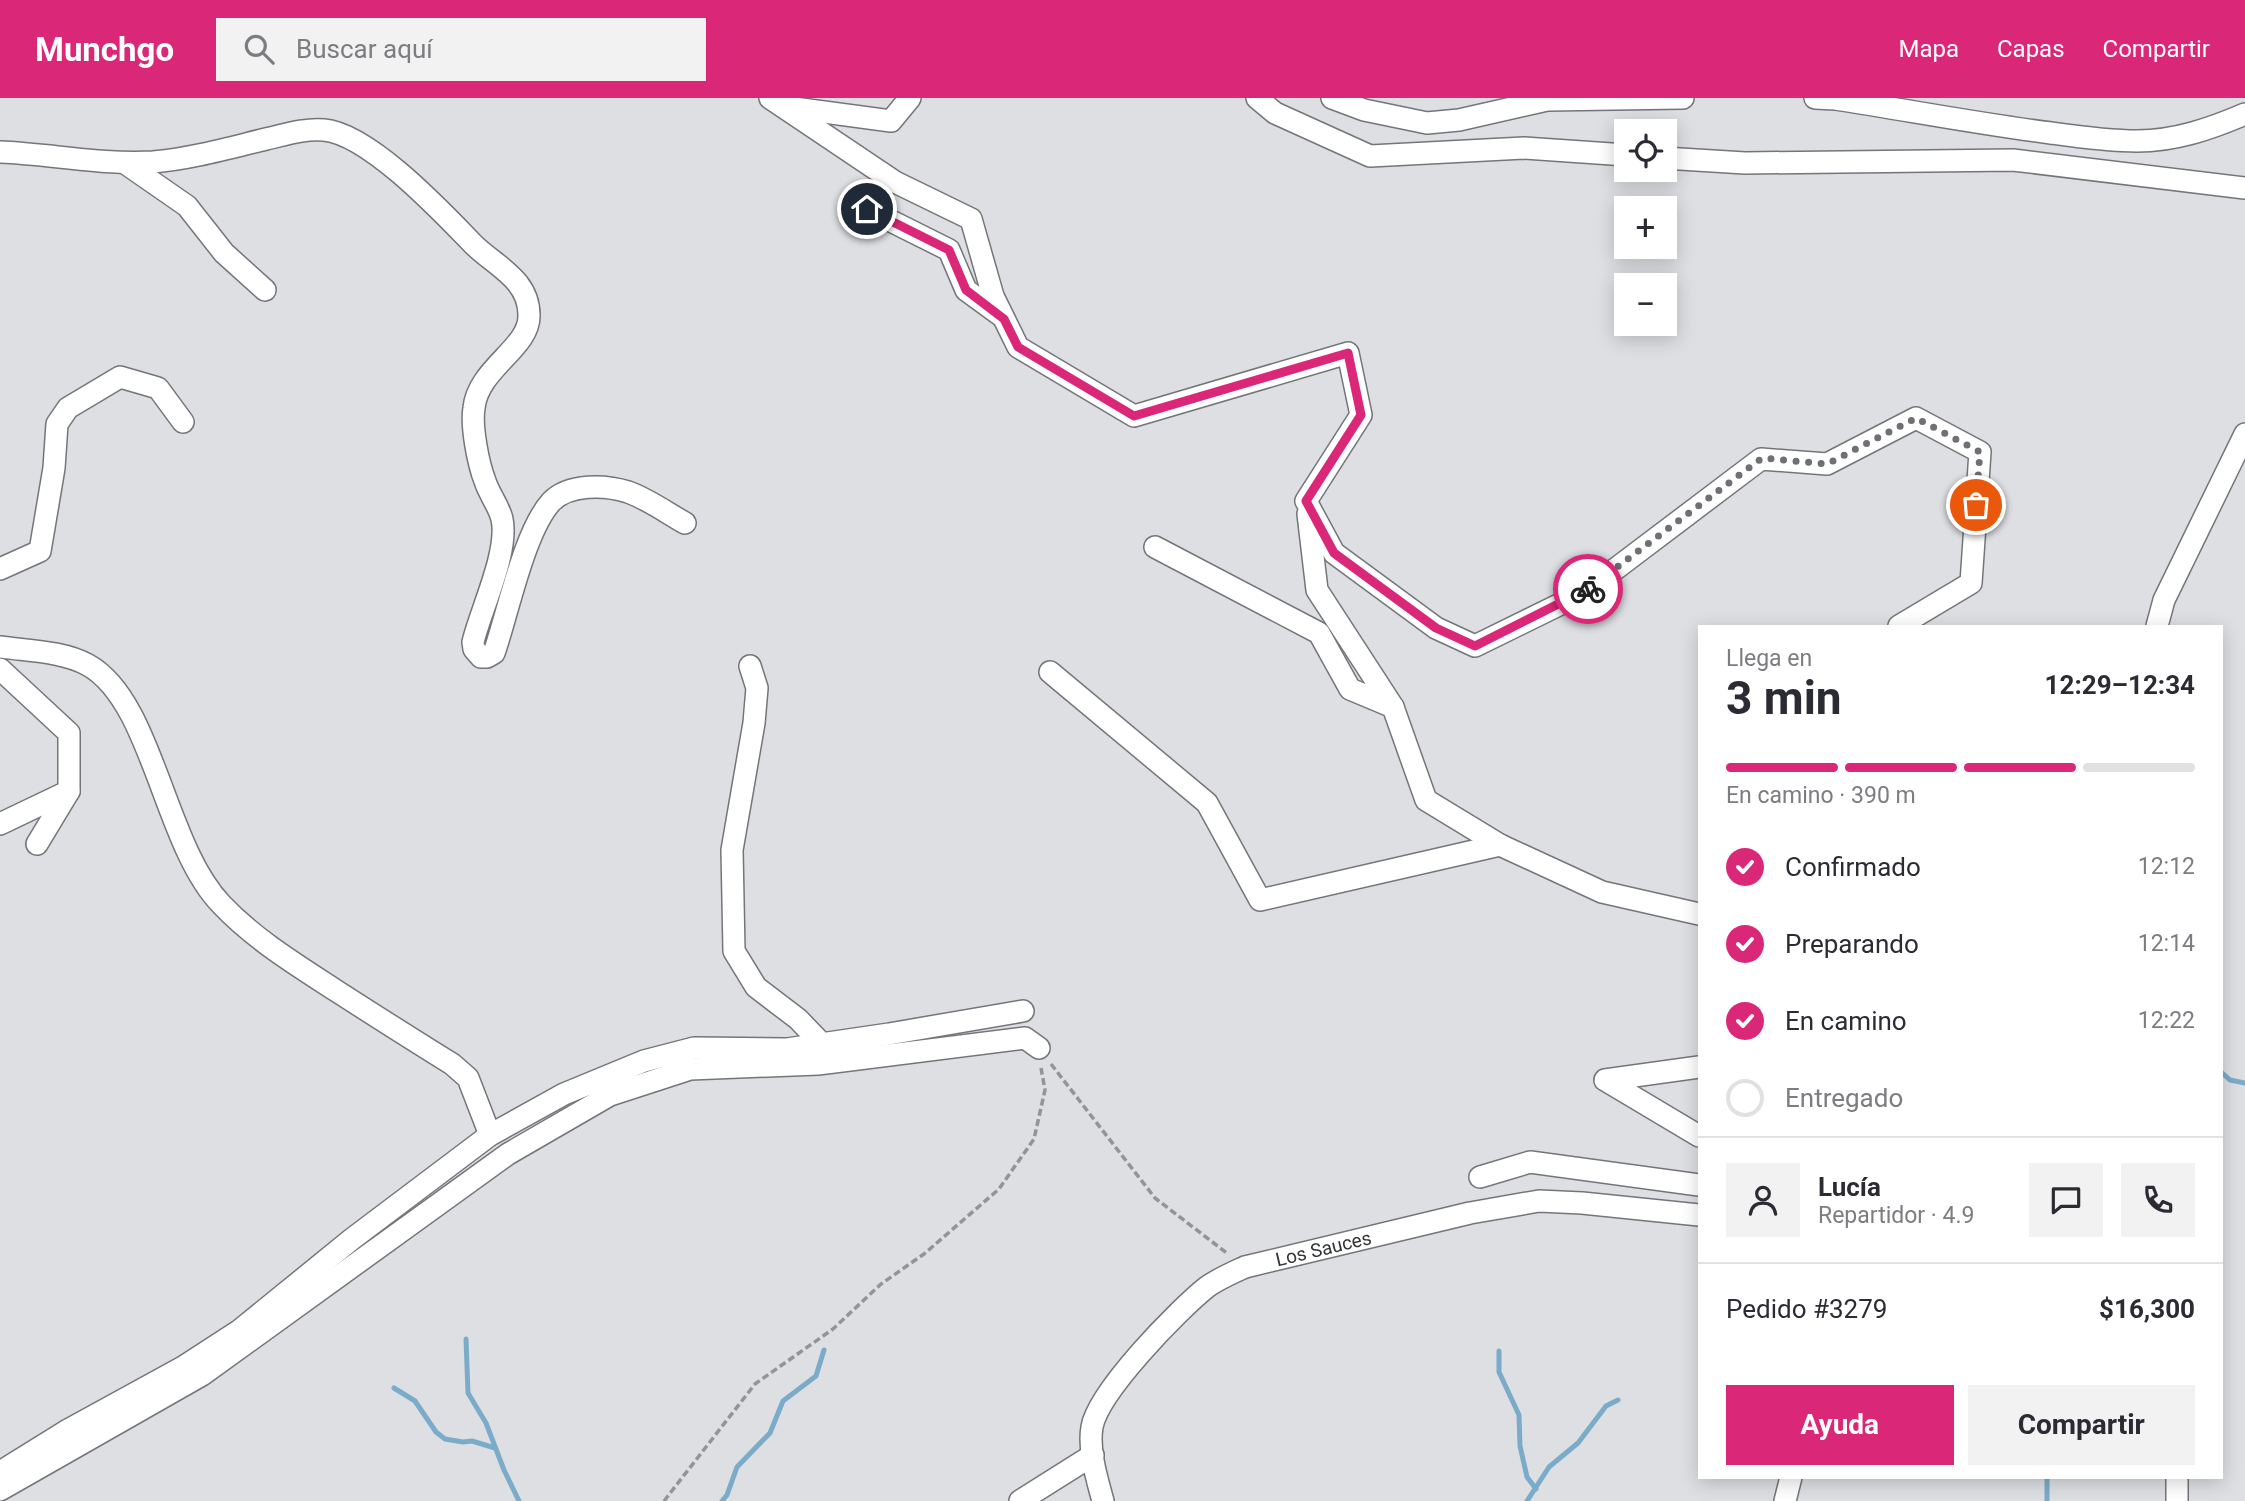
<!DOCTYPE html>
<html lang="es">
<meta charset="utf-8">
<style>
:root{--surface:#fff;--page:#f2f2f3;--text:#2b2b33;--muted:#7c7c81;--line:#e1e1e2;--accent:#db2777}
body{margin:0;font-family:Roboto,sans-serif;background:var(--page);color:var(--text);height:100vh;display:flex;flex-direction:column;font-size:26px;white-space:nowrap}
*{box-sizing:border-box;margin:0}
p{font-size:23px;color:var(--muted)}
.icon{flex:none;width:38px;height:38px;fill:none;stroke:currentColor;stroke-width:2;stroke-linecap:round;stroke-linejoin:round}
.map{position:relative;flex:1;overflow:hidden}
.sheet{position:absolute;left:1698px;top:527px;width:525px;height:854px;display:flex;flex-direction:column;background:var(--surface);border-radius:0px;box-shadow:0 4px 18px #0003}
.sheet>*{flex:none}
.controls{position:absolute;left:1614px;top:21px;display:grid;gap:14px}
.controls a{display:grid;place-items:center;width:63px;height:63px;border-radius:0px;background:var(--surface);box-shadow:0 4px 18px #0003;font-size:35px}
.pin{position:absolute;display:grid;place-items:center;width:60px;height:60px;color:#fff;margin:-30px;border:4px solid #fff;border-radius:50%;box-shadow:0 2px 7px #0007}
.courier{position:absolute;display:grid;place-items:center;width:70px;height:70px;margin:-35px;border:5px solid #db2777;border-radius:50%;background:#fff;color:#222;box-shadow:0 2px 9px #0007}
.headline em{font-style:normal;font-weight:700}
.headline div{display:flex;flex-direction:column-reverse}
.headline{display:flex;align-items:center;justify-content:space-between;height:119px;padding:0 28px}
h1{font-size:46px;font-weight:700;line-height:52px}
.bar{display:grid;grid-template-columns:repeat(4,1fr);gap:10px 7px;align-content:center;height:84px;padding:0 28px}
.bar i{height:9px;border-radius:5px;background:var(--line)}
.bar .selected{background:var(--accent)}
.bar p{grid-column:span 4}
.line{display:flex;align-items:center;gap:18px;padding:0 28px;border-top:2px solid var(--line)}
.line div{flex:1}
.round{display:grid;place-items:center;flex:none;width:74px;height:74px;border-radius:0px;background:var(--page)}
ol{padding:0 28px;list-style:none}
li{display:flex;align-items:center;gap:21px;height:77px}
li p{margin-inline-start:auto}
li .icon{padding:7px;border-radius:50%;background:var(--accent);color:#fff;stroke-width:4}
li:last-child{color:var(--muted)}
li i{width:38px;height:38px;border:4px solid var(--line);border-radius:50%}
.action{display:flex;gap:14px;margin-top:auto;padding:14px 28px}
.action a{flex:1;height:80px;border-radius:0px;background:var(--accent);color:#fff;font-size:28px;font-weight:700;line-height:80px;text-align:center}
.action a+a{background:var(--page);color:var(--text)}
header{display:flex;align-items:center;gap:42px;box-sizing:border-box;height:98px;padding:0 35px;background:var(--accent);color:#fff}
header strong{font-size:33px}
nav{display:flex;gap:38px;margin-inline-start:auto;font-size:24px}
.search{width:490px;height:63px;background:var(--page);display:flex;align-items:center;gap:18px;box-sizing:border-box;padding:0 24px;border-radius:0px;color:var(--muted);font-size:26px}
.map>svg:first-child{display:block}
</style>
<header>
<strong>Munchgo</strong>
<div class="search"><svg class="icon" aria-label="search" viewBox="0 0 24 24"><circle cx="10" cy="10" r="6"/><path d="M15 15l6 6"/></svg>Buscar aquí</div>
<nav><a>Mapa</a><a>Capas</a><a>Compartir</a></nav>
</header>
<div class="map">
<svg width="2245" height="1403" viewBox="0 0 2245 1403">
<rect width="100%" height="100%" fill="#dddfe3"/>
<g fill="none" stroke-linecap="round" stroke-linejoin="round">
<g stroke="#7aacc9" stroke-width="5">
<path d="M2221,974L2230,982L2245,985"/>
<path d="M466,1241L468,1295L486,1325L504,1372L519,1403"/>
<path d="M1499,1253V1274L1519,1317L1520,1348L1527,1379L1536,1391"/>
<path d="M394,1290L415,1303L436,1334L445,1341L463,1344L472,1343L495,1350"/>
<path d="M722,1403L727,1397L737,1369L770,1335L783,1303L816,1278L824,1252"/>
<path d="M1527,1403L1549,1369L1578,1345L1606,1308L1618,1302"/>
<path d="M2047,1403V1379"/>
</g>
<g stroke="#74757a" stroke-width="24">
<g id="minor">
<path d="M770,0L895,84L971,121L993,198L1018,249L1134,318L1348,255L1361,317L1306,403L1334,455L1436,530L1475,548L1585,494L1761,361L1827,366L1916,320L1980,354L1971,485L1899,528"/>
<path d="M1257,0L1275,15L1370,58L1524,50L1626,57"/>
<path d="M1332,0L1364,12L1427,25L1459,22L1547,2L1683,0"/>
<path d="M1815,0L1835,1C1907,12 1979,26 2051,35C2080,39 2108,43 2137,43C2175,43 2210,31 2245,16"/>
<path d="M787,9L891,23L910,0"/>
<path d="M0,54C51,56 101,67 153,64C190,61 229,50 266,41C284,37 305,30 324,32C369,36 441,113 473,146C495,168 529,181 529,217C530,250 478,270 474,310C471,328 478,365 485,383C489,396 499,408 502,421C509,454 481,511 473,544L474,551L481,559H487L494,555C508,515 524,434 551,404C569,385 606,387 628,394C648,401 667,415 685,425"/>
<path d="M1664,60L1745,65L2013,62L2245,90"/>
<path d="M125,65L187,108L224,155L265,192"/>
<path d="M867,111L949,152L966,192L1003,219"/>
<path d="M1308,416L1317,492L1393,609L1426,702L1500,747L1602,794L1699,816"/>
<path d="M1155,449L1319,535L1350,591L1393,609"/>
<path d="M0,471L40,453L54,370L57,326L68,310L120,279L158,290L183,324"/>
<path d="M2157,528L2164,502L2245,336"/>
<path d="M0,549C28,553 63,553 88,567C153,603 164,747 221,806C254,841 295,866 335,892C374,917 413,942 452,966L468,980L490,1037"/>
<path d="M750,568L757,590L754,625L732,752L734,853L756,889L798,921L822,946"/>
<path d="M0,571L69,635V693L0,726"/>
<path d="M1050,574L1207,705L1260,802L1500,747"/>
<path d="M37,746L69,693"/>
<path d="M1699,969L1605,982L1699,1038"/>
<path d="M1480,1079L1530,1064L1699,1087"/>
<path d="M0,1374L68,1332L183,1269L240,1232L352,1141L490,1037L564,996L644,963L694,950L787,951L889,936L1023,913"/>
<path d="M2177,1379V1403"/>
<path d="M0,1392L202,1277L508,1056L610,997L690,971L818,966L1025,940L1039,950"/>
<path d="M1020,1403L1093,1357"/>
<path id="s1" d="M1103,1403C1097,1381 1088,1352 1092,1329C1098,1294 1178,1212 1207,1189C1218,1181 1232,1175 1245,1169L1470,1115L1539,1103L1582,1105L1699,1117"/>
<path d="M1785,1403L1791,1379"/>
</g>
</g>
<g stroke="#929497" stroke-width="3.5" stroke-dasharray="7 3.5" stroke-linecap="butt">
<path d="M1051,966L1155,1100L1228,1156"/>
<path d="M664,1403L755,1286L833,1231L881,1186L924,1156L999,1091L1034,1041L1045,992L1041,970"/>
</g>
<use href="#minor" stroke="#fff" stroke-width="21"/>
</g>
<g fill="none" stroke-linecap="round" stroke-linejoin="round">
<path stroke="#6e7073" stroke-width="7" stroke-dasharray="0 12.6" d="M1588,491L1762,360L1827,366L1916,320L1980,354L1976,407"/>
<path stroke="#db2777" stroke-width="9" d="M867,111L949,152L966,192L1004,221L1018,249L1134,318L1348,255L1361,317L1306,403L1334,455L1436,530L1475,548L1588,491"/>
</g>
<g text-anchor="middle" stroke-width="7" stroke-linejoin="round" paint-order="stroke">
<g font-size="19" fill="#333436" stroke="#dddfe3">
<text dy="7" stroke="none"><textPath href="#s1" startOffset="382">Los Sauces</textPath></text>
</g>
</g>
</svg>
<div class="controls">
<a><svg class="icon" aria-label="locate" viewBox="0 0 24 24"><circle cx="12" cy="12" r="6"/><path d="M12 2v4M12 18v4M2 12h4M18 12h4"/></svg></a>
<a>+</a>
<a>−</a>
</div>
<div class="pin" style="left:1976px;top:407px;background:#ea580c"><svg class="icon" aria-label="bag" viewBox="0 0 24 24"><path d="M5 8h14l-1 12H6zM9 8a3 3 0 0 1 6 0"/></svg></div>
<div class="pin" style="left:867px;top:111px;background:#1f2937"><svg class="icon" aria-label="home" viewBox="0 0 24 24"><path d="M3 11l9-7 9 7M6 9v11h12V9"/></svg></div>
<div class="courier" style="left:1588px;top:491px"><svg class="icon" aria-label="bike" viewBox="0 0 24 24"><circle cx="6" cy="16" r="4"/><circle cx="18" cy="16" r="4"/><path d="M6 16l4-8h5l3 8M10 8l3 8H6M13 5h3"/></svg></div>
<section class="sheet">
<div class="headline"><div><h1>3 min</h1><p>Llega en</p></div><em>12:29–12:34</em></div>
<div class="bar"><i class="selected"></i><i class="selected"></i><i class="selected"></i><i></i><p>En camino · 390 m</p></div>
<ol>
<li><svg class="icon" aria-label="check" viewBox="0 0 24 24"><path d="M5 12l5 5 9-10"/></svg>Confirmado<p>12:12</p></li>
<li><svg class="icon" aria-label="check" viewBox="0 0 24 24"><path d="M5 12l5 5 9-10"/></svg>Preparando<p>12:14</p></li>
<li><svg class="icon" aria-label="check" viewBox="0 0 24 24"><path d="M5 12l5 5 9-10"/></svg>En camino<p>12:22</p></li>
<li><i></i>Entregado</li>
</ol>
<div class="line" style="height:126px"><a class="round"><svg class="icon" aria-label="person" viewBox="0 0 24 24"><circle cx="12" cy="8" r="4"/><path d="M4 21q1-7 8-7t8 7"/></svg></a><div><b>Lucía</b><p>Repartidor · 4.9</p></div><a class="round"><svg class="icon" aria-label="chat" viewBox="0 0 24 24"><path d="M4 5h16v11H9l-5 4z"/></svg></a><a class="round"><svg class="icon" aria-label="phone" viewBox="0 0 24 24"><path d="M5 4h4l2 5-3 2q2 4 5 5l2-3 5 2v4C11 20 4 13 5 4z"/></svg></a></div>
<div class="line" style="height:91px"><div>Pedido #3279</div><b>$16,300</b></div>
<div class="action"><a>Ayuda</a><a>Compartir</a></div>
</section>
</div>
